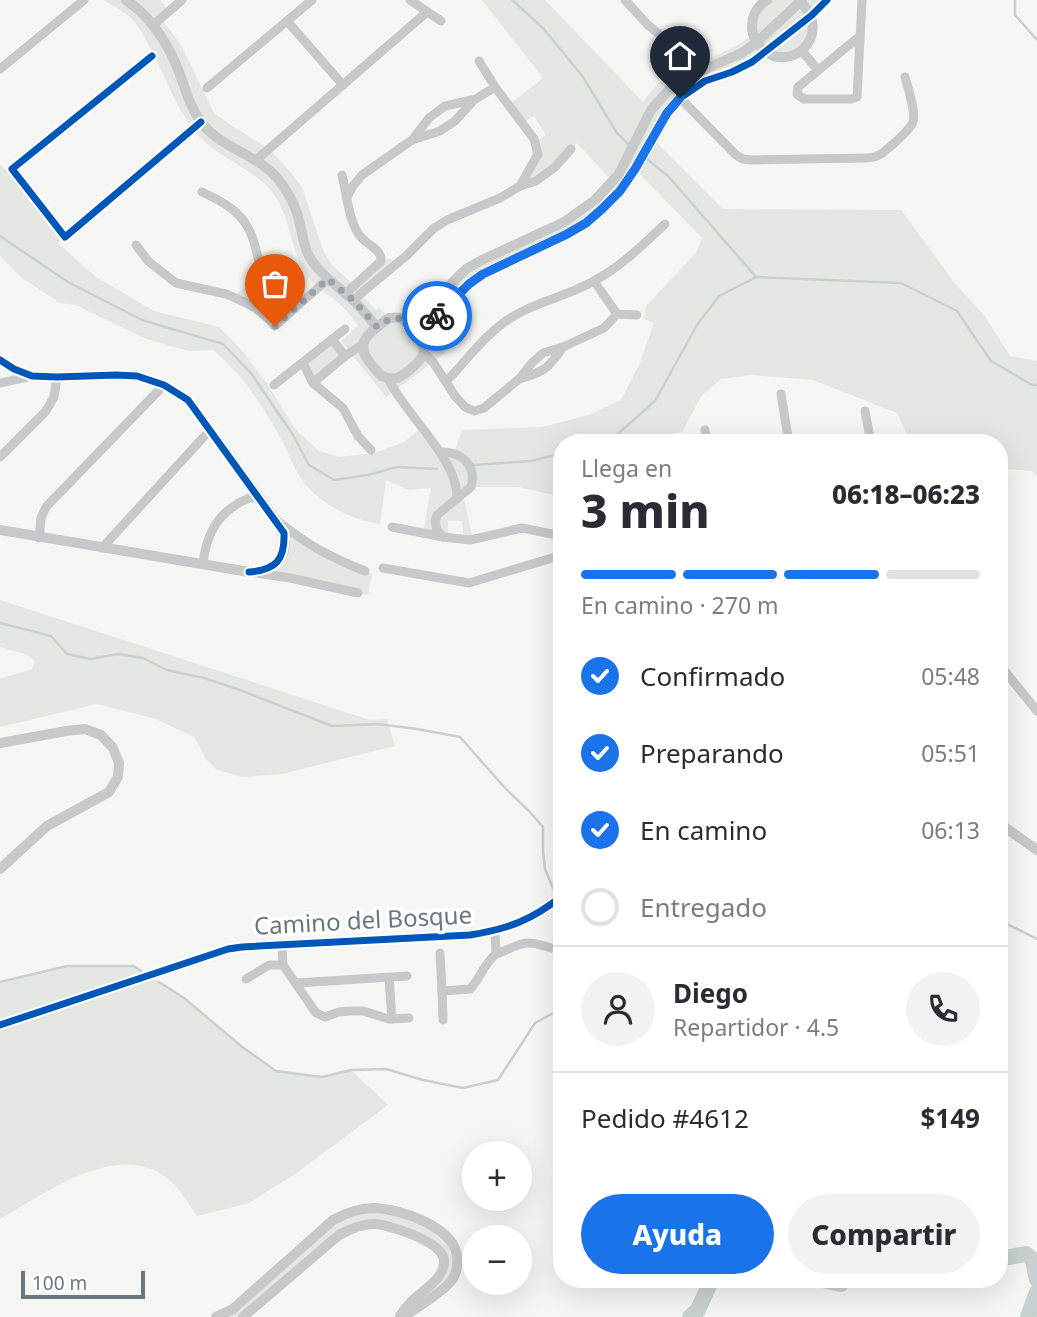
<!DOCTYPE html>
<html lang="es">
<meta charset="utf-8">
<style>
:root{--surface:#fff;--page:#f2f2f3;--text:#2b2b33;--muted:#7c7c81;--line:#e1e1e2;--accent:#1a73e8}
body{margin:0;font-family:"Noto Sans",sans-serif;background:var(--page);color:var(--text);height:100vh;display:flex;flex-direction:column;font-size:26px;white-space:nowrap}
*{box-sizing:border-box;margin:0}
p{font-size:23px;color:var(--muted)}
.icon{flex:none;width:38px;height:38px;fill:none;stroke:currentColor;stroke-width:2;stroke-linecap:round;stroke-linejoin:round}
.map{position:relative;flex:1;overflow:hidden}
.details{position:absolute;left:553px;top:434px;width:455px;height:854px;display:flex;flex-direction:column;background:var(--surface);border-radius:28px;box-shadow:0 7px 28px #0002}
.details>*{flex:none}
.fabs{position:absolute;left:462px;top:1141px;display:grid;gap:14px}
.fabs a{display:grid;place-items:center;width:70px;height:70px;border-radius:50%;background:var(--surface);box-shadow:0 7px 28px #0002;font-size:35px}
.scale{position:absolute;left:21px;bottom:18px;width:124px;box-sizing:border-box;padding-left:7px;border:4px solid #697781;border-top:0;font-size:19px;line-height:24px;white-space:nowrap;color:#697781;-webkit-text-stroke:5px #fff;paint-order:stroke}
.pin{position:absolute;display:grid;place-items:center;width:60px;height:60px;color:#fff;margin:-72px -30px;border-radius:50% 50% 50% 0;rotate:-45deg;box-shadow:0 0 7px #0007}
.pin .icon{rotate:45deg}
.courier{position:absolute;display:grid;place-items:center;width:70px;height:70px;margin:-35px;border:5px solid #1a73e8;border-radius:50%;background:#fff;color:#222;box-shadow:0 2px 9px #0007}
.summary em{font-style:normal;font-weight:800}
.summary div{display:flex;flex-direction:column-reverse}
.summary{display:flex;align-items:center;justify-content:space-between;height:119px;padding:0 28px}
h1{font-size:46px;font-weight:800;line-height:52px}
.bar{display:grid;grid-template-columns:repeat(4,1fr);gap:10px 7px;align-content:center;height:84px;padding:0 28px}
.bar i{height:9px;border-radius:5px;background:var(--line)}
.bar .selected{background:var(--accent)}
.bar p{grid-column:span 4}
.line{display:flex;align-items:center;gap:18px;padding:0 28px;border-top:2px solid var(--line)}
.line div{flex:1}
.round{display:grid;place-items:center;flex:none;width:74px;height:74px;border-radius:37px;background:var(--page)}
ol{padding:0 28px;list-style:none}
li{display:flex;align-items:center;gap:21px;height:77px}
li p{margin-inline-start:auto}
li .icon{padding:7px;border-radius:50%;background:var(--accent);color:#fff;stroke-width:4}
li:last-child{color:var(--muted)}
li i{width:38px;height:38px;border:4px solid var(--line);border-radius:50%}
.primary-button{display:flex;gap:14px;margin-top:auto;padding:14px 28px}
.primary-button a{flex:1;height:80px;border-radius:42px;background:var(--accent);color:#fff;font-size:28px;font-weight:800;line-height:80px;text-align:center}
.primary-button a+a{background:var(--page);color:var(--text)}
.map>svg:first-child{display:block}
</style>
<div class="map">
<svg width="1037" height="1317" viewBox="0 0 1037 1317">
<rect width="100%" height="100%" fill="#f5f5f4"/>
<g fill="#e4e6e2">
<path d="M103,0H160L169,12L161,18L181,45L214,113L229,124L269,149L286,167L302,187L323,250L331,264L354,285L387,259L395,260L362,295L376,310L379,308L389,318H396L416,335L424,329L445,353L386,397L341,341L358,326C352,317 346,309 337,302C328,294 316,288 309,278C288,250 292,212 268,187C245,164 212,155 192,128C172,101 163,68 145,39C142,33 138,26 134,21C125,12 114,6 103,0Z"/>
<path d="M482,0H545L643,102L656,85L673,73L720,54L741,43L752,35V29L767,0H827L812,15L814,30L796,54L765,52L691,89L652,138L723,209L901,210L957,286L984,315L1010,356L1037,361V476L1032,471L1008,469L999,471V443H919L909,439L897,413L813,380L751,375L721,379L702,395L682,432L663,435L664,443H562V497L519,487H471L463,494L473,539L464,540L462,521H448V538L423,533L431,488L409,490L386,480L380,524C353,520 322,505 305,484C295,472 289,454 282,441C264,407 243,375 213,350L189,351L146,339L76,305L60,303L22,278L0,256V165L4,169H12L65,237L58,243L96,277L154,311L219,327L240,348L268,385L295,429L319,451L339,457L374,453L404,442L421,428L440,452L454,453L462,430L542,427L589,415L621,400L639,365L654,323L644,319L646,306L696,253L702,238L635,169L586,223L496,267L441,311L434,304L455,279L564,222L612,181L577,143L554,166L522,184L530,171L536,142L546,135L534,116L523,122L510,104L543,78Z"/>
<path d="M262,273L287,314L275,326L233,297Z"/>
<path d="M332,339L345,356L313,383L303,363Z"/>
<path d="M276,520L331,558L372,574L368,595L265,571L285,549Z"/>
<path d="M0,600L370,720L387,719L395,746L282,774L241,777L216,769L206,759L194,737L156,719L97,704L0,727V679L32,669L35,661L26,654L0,647Z"/>
<path d="M67,966H134L184,998L241,1046L276,1071L322,1077L351,1070L388,1105L295,1174L249,1203L197,1216C188,1203 180,1188 167,1178C116,1139 45,1194 0,1219V982Z"/>
<path d="M374,1208L443,1232L457,1270L404,1317L441,1272V1250L389,1227L350,1229L243,1317H216L333,1220Z"/>
</g>
<g fill="none" stroke-linecap="round" stroke-linejoin="round">
<g stroke="#c8d0d2" stroke-width="2.5">
<path d="M512,0L543,28L583,77L617,133L628,144"/>
<path d="M1015,0V15L1037,40"/>
<path d="M647,159L668,176L756,277"/>
<path d="M0,236L68,282L142,320L223,344L251,373L293,435L309,465L334,480L368,475L397,467L437,469"/>
<path d="M599,443L611,440L655,401L697,325L719,296L756,277L901,283L957,311L991,361L1032,385H1037"/>
<path d="M473,465L532,461L562,453"/>
<path d="M0,623L51,636L67,654L90,659L118,654L143,658L167,670L204,678L237,689L332,726L378,724L417,729L460,737L506,789L529,811L543,827V852L545,869L555,893"/>
<path d="M999,920L1037,939"/>
<path d="M0,982L67,966H134L141,971"/>
<path d="M159,982L184,998L241,1046L276,1071L322,1077L351,1070L386,1069L423,1080L463,1088L498,1080L535,1023L557,1011H562"/>
</g>
<g stroke="#c8d0d2" stroke-width="16">
<path d="M999,1259L1026,1254L1033,1260L1037,1280"/>
<path d="M825,1279L827,1281L841,1284L843,1279"/>
<path d="M690,1317L698,1310L712,1279"/>
<path d="M1028,1317L1037,1292"/>
</g>
<g stroke="#c6c8c9" stroke-width="9">
<path d="M410,0L441,21"/>
<path d="M625,0L648,25L675,47"/>
<path d="M287,21L343,85"/>
<path d="M153,25L182,0"/>
<path d="M860,36L798,87L797,94L804,99H851L857,97L862,0"/>
<path d="M802,51L818,70"/>
<path d="M152,56L12,169L65,237L201,122"/>
<path d="M0,69L84,0"/>
<path d="M207,88L312,0"/>
<path d="M680,98L736,155L743,159L751,160L865,158C870,158 876,157 881,154C888,149 911,129 913,122C916,112 908,88 905,77"/>
<path d="M412,140L429,118L445,106L472,100"/>
<path d="M256,160L427,12"/>
<path d="M342,175C347,194 348,220 360,236C367,245 382,249 381,261L345,294"/>
<path d="M520,186L536,181L555,167L571,149"/>
<path d="M202,192C217,199 233,207 243,220C256,237 257,258 263,277C268,292 276,303 287,314"/>
<path d="M347,197L353,186L362,175L412,140L440,131L455,121L474,100L495,87"/>
<path d="M136,245L148,261L176,283L226,294C248,303 259,308 275,326L328,279"/>
<path d="M594,281L617,314"/>
<path d="M353,300L406,256L433,229L447,220L500,198L520,186L538,154L534,139L495,87L479,61"/>
<path d="M617,314L637,315"/>
<path d="M332,339L345,356"/>
<path d="M424,353L433,362L455,396L465,407L474,411L484,408L519,379L532,363L543,353L563,347L604,328L617,314"/>
<path d="M303,363L313,383L343,408L358,436L371,450"/>
<path d="M388,378C404,414 459,459 457,499"/>
<path d="M519,379C544,372 549,368 563,347"/>
<path d="M446,382C465,362 483,337 506,321C533,302 566,297 594,281C620,267 643,245 665,224"/>
<path d="M0,383L32,376"/>
<path d="M313,383L345,356L362,345"/>
<path d="M274,385L345,329"/>
<path d="M781,394L789,443"/>
<path d="M865,411L871,443"/>
<path d="M705,430L707,443"/>
<path d="M440,452C461,451 477,465 471,487L437,515L435,522L437,530L443,537L470,540L522,528L562,536"/>
<path d="M0,457L46,411L54,397L57,377"/>
<path d="M279,522C309,546 330,557 365,571"/>
<path d="M392,527L443,537"/>
<path d="M39,538L41,518L46,507L164,385"/>
<path d="M102,548L210,430"/>
<path d="M203,563C206,539 214,518 237,504C243,500 251,498 258,495"/>
<path d="M383,568L469,583L562,555"/>
<path d="M256,573L290,578L358,593"/>
<path d="M999,664L1037,711"/>
<path d="M495,932L496,954C506,951 518,943 528,943C540,943 550,949 562,950"/>
<path d="M282,945L283,965"/>
<path d="M440,953L442,991L470,989C481,978 484,963 496,954"/>
<path d="M389,978L392,1019"/>
<path d="M246,979L269,965H283L316,1013L325,1017L339,1012L350,1011H363L389,1019L409,1018"/>
<path d="M296,983L407,976"/>
<path d="M442,991L443,1020"/>
</g>
<g stroke="#c6c8c9" stroke-width="10">
<path d="M126,0C153,18 170,47 181,77C186,92 191,108 201,122C220,148 257,154 278,179C287,190 294,203 298,216C302,230 303,246 310,258C320,274 337,286 352,299C361,308 369,318 377,327"/>
<path d="M767,0C757,6 752,16 752,27C752,35 755,41 760,47C789,77 836,35 799,0"/>
<path d="M389,318C393,318 396,317 400,318C408,321 425,343 424,352C423,360 405,375 397,378C393,379 386,378 382,376C378,373 374,367 371,364C352,341 371,332 389,318Z"/>
<path d="M409,325L466,269L480,261L564,222L595,200L619,174L651,110L674,84L687,77L742,53L756,43L802,0"/>
<path d="M417,335L424,329L438,322L448,305L469,284L483,274L567,235L586,223L602,209L620,191L635,169L667,113L680,98L705,81L732,72L752,62L812,15L827,0"/>
<path d="M0,360L14,369L32,376L57,377L116,375L137,376L164,385L188,400L276,520C294,549 283,569 249,572L0,530"/>
<path d="M0,743L66,731L85,729L101,735L113,748L119,763L118,777L109,792L47,826L0,869"/>
<path d="M999,823L1037,850"/>
<path d="M0,1025L228,949L242,947L470,935C508,929 532,920 562,896"/>
<path d="M216,1317L233,1309L333,1220C346,1213 359,1208 374,1208C400,1209 453,1226 457,1256C458,1265 457,1274 451,1281C440,1295 418,1306 404,1317"/>
<path d="M243,1317L339,1235C350,1229 363,1223 376,1224C392,1226 445,1242 444,1262C444,1280 421,1291 410,1303C406,1307 403,1311 400,1316"/>
</g>
<g stroke="#fff" stroke-width="11">
<g id="cycleway">
<path d="M152,56L12,169L65,237L201,122"/>
<path d="M417,335L424,329L438,322L448,305L469,284L483,274L567,235L586,223L602,209L620,191L635,169L667,113L680,98L705,81L732,72L752,62L812,15L827,0"/>
<path d="M0,360L14,369L32,376L57,377L116,375L137,376L164,385L188,400L284,533C285,560 276,570 249,572"/>
<path d="M0,1025L228,949L242,947L470,935C508,929 532,920 562,896"/>
</g>
</g>
<use href="#cycleway" stroke="#0057b8" stroke-width="7"/>
</g>
<g fill="none" stroke-linecap="round" stroke-linejoin="round">
<path stroke="#9aa3a9" stroke-width="7" stroke-dasharray="0 12.6" d="M275,326L328,279L354,301L377,327C397,312 402,317 417,335L437,316"/>
<path stroke="#1a73e8" stroke-width="9" d="M437,316L469,284L483,274L567,234L586,223L602,209L620,191L635,169L667,113L680,98"/>
</g>
<g text-anchor="middle" stroke-width="7" stroke-linejoin="round" paint-order="stroke">
<g font-size="24" fill="#697781" stroke="#fff">
<text transform="translate(363 921) rotate(-3)" y="8">Camino del Bosque</text>
</g>
</g>
</svg>
<div class="fabs">
<a>+</a>
<a>−</a>
</div>
<div class="scale">100 m</div>
<div class="pin" style="left:275px;top:326px;background:#ea580c"><svg class="icon" aria-label="bag" viewBox="0 0 24 24"><path d="M5 8h14l-1 12H6zM9 8a3 3 0 0 1 6 0"/></svg></div>
<div class="pin" style="left:680px;top:98px;background:#1f2937"><svg class="icon" aria-label="home" viewBox="0 0 24 24"><path d="M3 11l9-7 9 7M6 9v11h12V9"/></svg></div>
<div class="courier" style="left:437px;top:316px"><svg class="icon" aria-label="bike" viewBox="0 0 24 24"><circle cx="6" cy="16" r="4"/><circle cx="18" cy="16" r="4"/><path d="M6 16l4-8h5l3 8M10 8l3 8H6M13 5h3"/></svg></div>
<section class="details">
<div class="summary"><div><h1>3 min</h1><p>Llega en</p></div><em>06:18–06:23</em></div>
<div class="bar"><i class="selected"></i><i class="selected"></i><i class="selected"></i><i></i><p>En camino · 270 m</p></div>
<ol>
<li><svg class="icon" aria-label="check" viewBox="0 0 24 24"><path d="M5 12l5 5 9-10"/></svg>Confirmado<p>05:48</p></li>
<li><svg class="icon" aria-label="check" viewBox="0 0 24 24"><path d="M5 12l5 5 9-10"/></svg>Preparando<p>05:51</p></li>
<li><svg class="icon" aria-label="check" viewBox="0 0 24 24"><path d="M5 12l5 5 9-10"/></svg>En camino<p>06:13</p></li>
<li><i></i>Entregado</li>
</ol>
<div class="line" style="height:126px"><a class="round"><svg class="icon" aria-label="person" viewBox="0 0 24 24"><circle cx="12" cy="8" r="4"/><path d="M4 21q1-7 8-7t8 7"/></svg></a><div><b>Diego</b><p>Repartidor · 4.5</p></div><a class="round"><svg class="icon" aria-label="phone" viewBox="0 0 24 24"><path d="M5 4h4l2 5-3 2q2 4 5 5l2-3 5 2v4C11 20 4 13 5 4z"/></svg></a></div>
<div class="line" style="height:91px"><div>Pedido #4612</div><b>$149</b></div>
<div class="primary-button"><a>Ayuda</a><a>Compartir</a></div>
</section>
</div>
